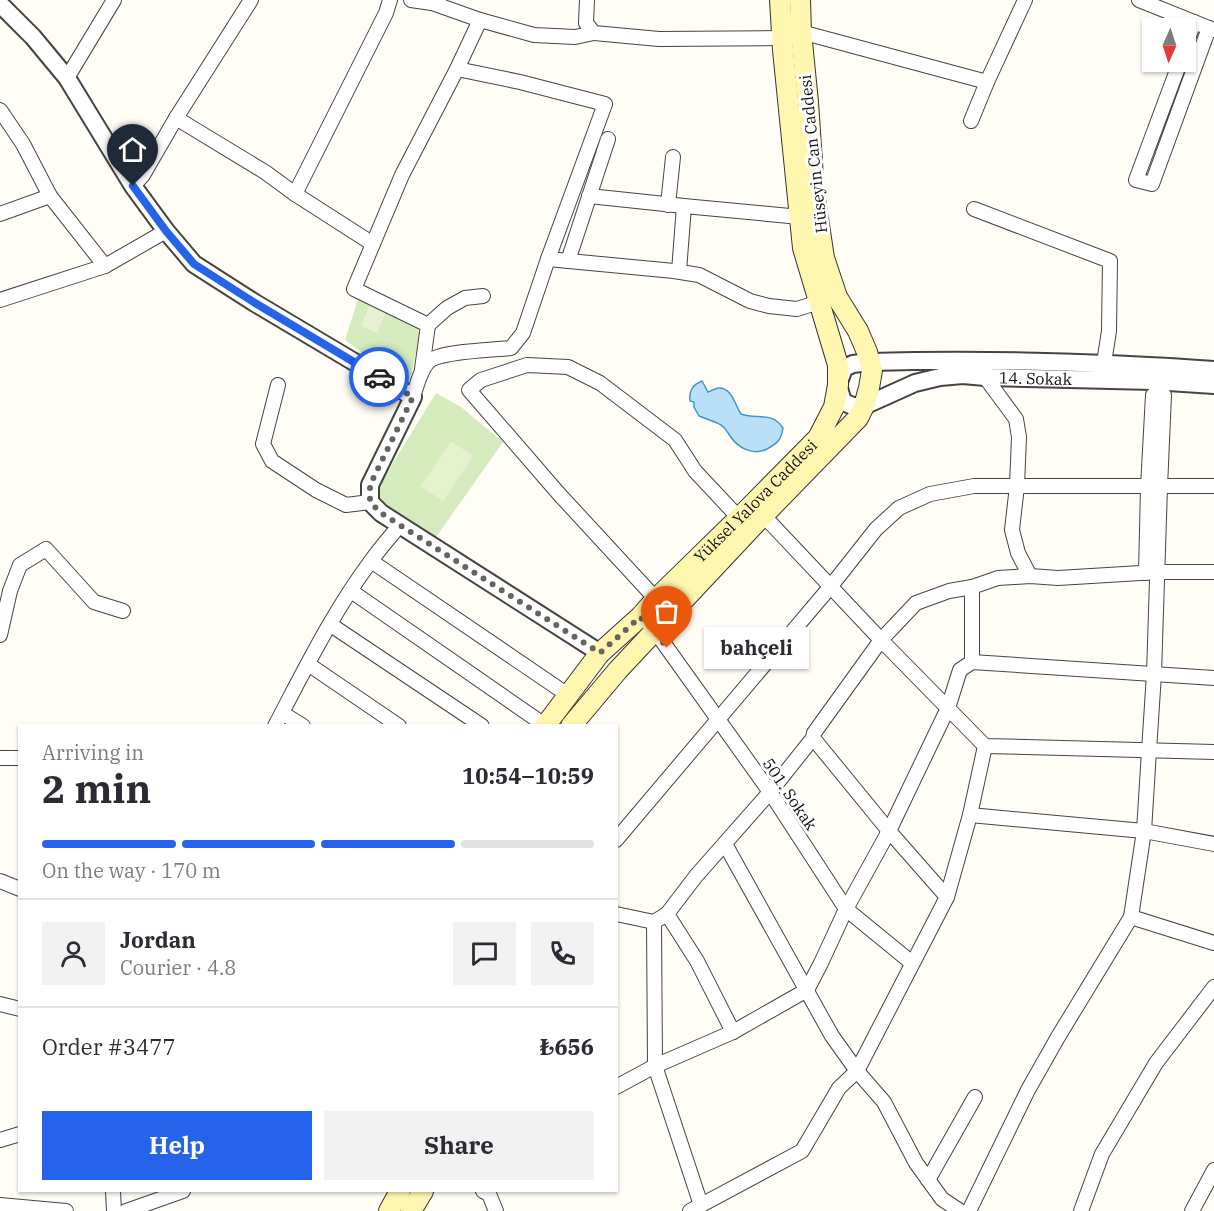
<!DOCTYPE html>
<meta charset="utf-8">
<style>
:root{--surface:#fff;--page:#f2f2f3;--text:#2b2b33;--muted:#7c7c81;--line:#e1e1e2;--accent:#2563eb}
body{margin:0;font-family:"IBM Plex Serif",serif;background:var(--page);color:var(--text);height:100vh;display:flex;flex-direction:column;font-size:22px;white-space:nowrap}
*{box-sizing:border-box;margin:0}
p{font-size:20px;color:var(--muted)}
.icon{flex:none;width:33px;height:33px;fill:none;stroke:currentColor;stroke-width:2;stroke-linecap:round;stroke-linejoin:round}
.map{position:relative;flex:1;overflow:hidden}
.details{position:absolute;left:18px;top:724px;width:600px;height:468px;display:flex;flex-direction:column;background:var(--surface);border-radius:0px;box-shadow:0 2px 4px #0004}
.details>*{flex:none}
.needle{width:39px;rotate:183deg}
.controls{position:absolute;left:1142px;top:18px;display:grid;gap:12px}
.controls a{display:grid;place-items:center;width:54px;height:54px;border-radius:0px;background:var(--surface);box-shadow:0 2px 4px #0004;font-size:30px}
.pin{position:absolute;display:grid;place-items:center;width:51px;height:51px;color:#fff;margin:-62px -26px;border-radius:50% 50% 50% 0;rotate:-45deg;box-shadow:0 0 6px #0007}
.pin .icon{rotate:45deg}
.courier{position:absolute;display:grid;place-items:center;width:60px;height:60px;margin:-30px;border:4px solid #2563eb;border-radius:50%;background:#fff;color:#222;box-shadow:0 2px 8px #0007}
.bubble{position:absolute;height:42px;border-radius:0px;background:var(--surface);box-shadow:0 2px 4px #0004;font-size:20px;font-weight:800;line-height:42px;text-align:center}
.overview em{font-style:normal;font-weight:800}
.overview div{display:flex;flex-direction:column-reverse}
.overview{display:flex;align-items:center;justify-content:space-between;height:102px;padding:0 24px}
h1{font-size:39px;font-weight:800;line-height:45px}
.bar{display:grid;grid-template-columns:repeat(4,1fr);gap:9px 6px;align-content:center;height:72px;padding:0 24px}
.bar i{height:8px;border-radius:4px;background:var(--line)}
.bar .current{background:var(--accent)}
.bar p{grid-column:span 4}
.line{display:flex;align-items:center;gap:15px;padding:0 24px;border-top:2px solid var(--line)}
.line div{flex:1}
.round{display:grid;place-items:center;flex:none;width:63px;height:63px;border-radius:0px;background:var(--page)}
.primary-button{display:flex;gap:12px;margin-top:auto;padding:12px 24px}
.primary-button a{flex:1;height:69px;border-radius:0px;background:var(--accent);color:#fff;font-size:24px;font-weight:800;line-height:69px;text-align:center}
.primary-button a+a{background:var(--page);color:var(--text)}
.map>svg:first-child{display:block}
</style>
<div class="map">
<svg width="1214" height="1211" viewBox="0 0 1214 1211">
<rect width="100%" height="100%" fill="#fffdf5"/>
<g fill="#d5ebbd">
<path d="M358,299L416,324L420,336L408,387L345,340Z"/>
<path d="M436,393L461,407L503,442L434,540L380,502L377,495V489Z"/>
</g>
<g fill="#e6f2cf">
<path d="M370,305L386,312L377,333L361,326Z"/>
<path d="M451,441L473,456L443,501L421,486Z"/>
</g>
<path fill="#b9e0f7" stroke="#3f96cf" stroke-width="1.5" d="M702,381L708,392C711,391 714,389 718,388C732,387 735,405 741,414C757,420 772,411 783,428C781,440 778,443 767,449C753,456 738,448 730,436C727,432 726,428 721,425C714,421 706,419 699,416L694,407V402L690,401C689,391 692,385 702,381Z"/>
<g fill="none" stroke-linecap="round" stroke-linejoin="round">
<g stroke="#444" stroke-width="16">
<g id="minor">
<path d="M411,0L432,3L439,2"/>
<path d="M587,0L586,23L594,33L659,39L782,38"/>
<path d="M1139,0L1214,30"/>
<path d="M432,3L480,20L534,35L575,37L594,33"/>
<path d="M801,32L987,82"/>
<path d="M1185,47L1194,22"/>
<path d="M1180,62L1136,180L1152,184L1209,28"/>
<path d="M67,78L114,0"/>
<path d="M0,110L23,144L50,196L105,266"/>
<path d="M176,118L265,172L295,194L373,244"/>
<path d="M971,121L987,82L1025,0"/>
<path d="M133,186L143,175L176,118L251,0"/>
<path d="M295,194L386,13L390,0"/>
<path d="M589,196L684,206"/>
<path d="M668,205L673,157"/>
<path d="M974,209L1110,261L1109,331L1104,363"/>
<path d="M0,214L50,196"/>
<path d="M548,259L674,271L699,275L750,301L769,306L797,309L819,302"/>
<path d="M568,261L608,139"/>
<path d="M679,271L684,206L800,217"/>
<path d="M0,300L105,266L166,231"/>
<path d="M428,325L447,308L465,298L483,296"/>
<path d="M422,369L428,325L354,289L402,175L457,69L480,20"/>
<path d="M985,370V377L1016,419L1019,437L1017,486L1012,530L1018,553L1030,576"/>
<path d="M278,385L263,444L272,461L316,490L346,505L370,502"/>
<path d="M413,397C417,385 420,371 428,362C439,351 493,350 511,348L523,333L548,259L605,104L520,82L457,69"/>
<path d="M371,561L568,695"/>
<path d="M1214,572H1157L1058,578L1030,576L998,578L972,587L949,591L916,603L881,640L985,746L1214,752"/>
<path d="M1146,573L1148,487L1153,395H1164L1160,487L1154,674L1149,751L1144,831L1131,917L1214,943"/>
<path d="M972,587V662"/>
<path d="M351,591L546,726"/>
<path d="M656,599L559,494L469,390L481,380L527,365L568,367L600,383L675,440L695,471L739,518"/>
<path d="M331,625L482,726"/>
<path d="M650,626L655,631L770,792L846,909L912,963"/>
<path d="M0,635L10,591L20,565L46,549L94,602L123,611"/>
<path d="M308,664L399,726"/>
<path d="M282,713L303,726"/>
<path d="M275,726C304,671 334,610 371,561C380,548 390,537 400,525"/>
<path d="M813,738L889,831L947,897"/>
<path d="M0,758H20"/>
<path d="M970,815L1144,831L1214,844"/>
<path d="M616,840L831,586L876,529L899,508L930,494L974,486H1214"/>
<path d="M725,844L832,1036L857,1071L884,1102L916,1163L942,1199L960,1211"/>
<path d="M0,881L20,889"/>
<path d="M616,914L654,922L667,914L696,876L770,792L813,738L814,733L881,640L763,515"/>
<path d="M667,914L697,961L733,1032"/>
<path d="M654,922L655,1066L701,1205"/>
<path d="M0,1004L20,1009"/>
<path d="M616,1087L655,1066L733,1032L807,990L821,963L846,909L889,831L948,708L960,670L972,662L1214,678"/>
<path d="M0,1140L20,1134"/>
<path d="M928,1180L975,1097"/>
<path d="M113,1191L114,1211"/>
<path d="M483,1191L489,1194L496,1211"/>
<path d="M0,1205L66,1211"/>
<path d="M126,1211L183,1191"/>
<path d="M690,1211L802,1151L839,1088L857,1071L947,897L970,815L985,746"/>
<path d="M969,1211L1028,1090L1058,1037L1131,917"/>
<path d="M1081,1211L1102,1154L1156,1063L1214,987"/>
<path d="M1192,1211L1214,1170"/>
</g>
</g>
<g stroke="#444" stroke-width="20">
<g id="tertiary">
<path d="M0,4L33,37L67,78L133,186L166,231L194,264L255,303L413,397L370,485V502L381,513L600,653"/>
<path id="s1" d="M1214,370C1100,362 985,359 870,362L853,364L844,368L838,385L843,402L853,406H864L915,383L940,377L963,375L985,377L1153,381L1214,385"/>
</g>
</g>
<g stroke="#333" stroke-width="22">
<g id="secondary">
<path id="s2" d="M545,726L600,653L640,617L656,599L742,515L818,438L834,407L838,385V365L803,248L783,50L780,0"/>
<path d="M571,726L618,670L753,526L858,418L864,406L869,388L872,370L867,352L858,331L837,297L824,258L814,192L808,102L801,32L800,0"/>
<path d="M389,1211L400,1191"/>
<path d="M411,1211L423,1191"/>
</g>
</g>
<use href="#minor" stroke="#fff" stroke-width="14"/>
<use href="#tertiary" stroke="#fff" stroke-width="16"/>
<use href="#secondary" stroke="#fff6b0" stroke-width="20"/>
</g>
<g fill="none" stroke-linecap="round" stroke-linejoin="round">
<path stroke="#646461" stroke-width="6" stroke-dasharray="0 10.8" d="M379,377L413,397L370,485V502L381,513L600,653L640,617L655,631L667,648"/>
<path stroke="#2563eb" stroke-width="8" d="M133,186L166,231L194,264L255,303L379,377"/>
</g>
<g text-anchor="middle" stroke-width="6" stroke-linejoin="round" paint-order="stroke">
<g font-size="16" fill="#111" stroke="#fff">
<text transform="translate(813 154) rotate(-96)" y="6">Hüseyin Can Caddesi</text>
<text dy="6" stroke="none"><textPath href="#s1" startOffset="606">14. Sokak</textPath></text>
<text dy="6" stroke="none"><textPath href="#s2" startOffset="309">Yüksel Yalova Caddesi</textPath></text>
<text transform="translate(790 794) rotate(56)" y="6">501. Sokak</text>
</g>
</g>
</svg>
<div class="controls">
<a><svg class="needle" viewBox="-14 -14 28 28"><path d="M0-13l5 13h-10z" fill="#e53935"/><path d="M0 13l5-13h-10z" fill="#7c7c81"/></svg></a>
</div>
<div class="pin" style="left:667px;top:648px;background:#ea580c"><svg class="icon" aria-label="bag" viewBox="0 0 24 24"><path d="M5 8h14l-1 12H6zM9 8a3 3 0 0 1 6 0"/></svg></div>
<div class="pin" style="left:133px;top:186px;background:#1f2937"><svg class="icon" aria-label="home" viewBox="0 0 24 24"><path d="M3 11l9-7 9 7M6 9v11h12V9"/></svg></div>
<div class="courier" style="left:379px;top:377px"><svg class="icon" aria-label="car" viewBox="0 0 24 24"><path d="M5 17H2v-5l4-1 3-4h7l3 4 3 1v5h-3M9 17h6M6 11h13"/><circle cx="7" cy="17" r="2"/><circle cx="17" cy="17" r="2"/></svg></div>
<div class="bubble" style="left:704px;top:627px;width:105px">bahçeli</div>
<section class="details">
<div class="overview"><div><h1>2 min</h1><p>Arriving in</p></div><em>10:54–10:59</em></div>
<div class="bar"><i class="current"></i><i class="current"></i><i class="current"></i><i></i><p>On the way · 170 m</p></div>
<div class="line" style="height:108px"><a class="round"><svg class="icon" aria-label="person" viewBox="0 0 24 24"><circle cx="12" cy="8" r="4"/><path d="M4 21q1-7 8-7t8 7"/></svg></a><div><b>Jordan</b><p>Courier · 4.8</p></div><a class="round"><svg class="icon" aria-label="chat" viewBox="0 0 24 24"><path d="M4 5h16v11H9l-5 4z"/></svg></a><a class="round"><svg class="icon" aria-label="phone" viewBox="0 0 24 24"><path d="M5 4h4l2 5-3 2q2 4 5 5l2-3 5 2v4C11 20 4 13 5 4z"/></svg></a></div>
<div class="line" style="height:78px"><div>Order #3477</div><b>₺656</b></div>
<div class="primary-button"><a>Help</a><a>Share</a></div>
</section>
</div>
